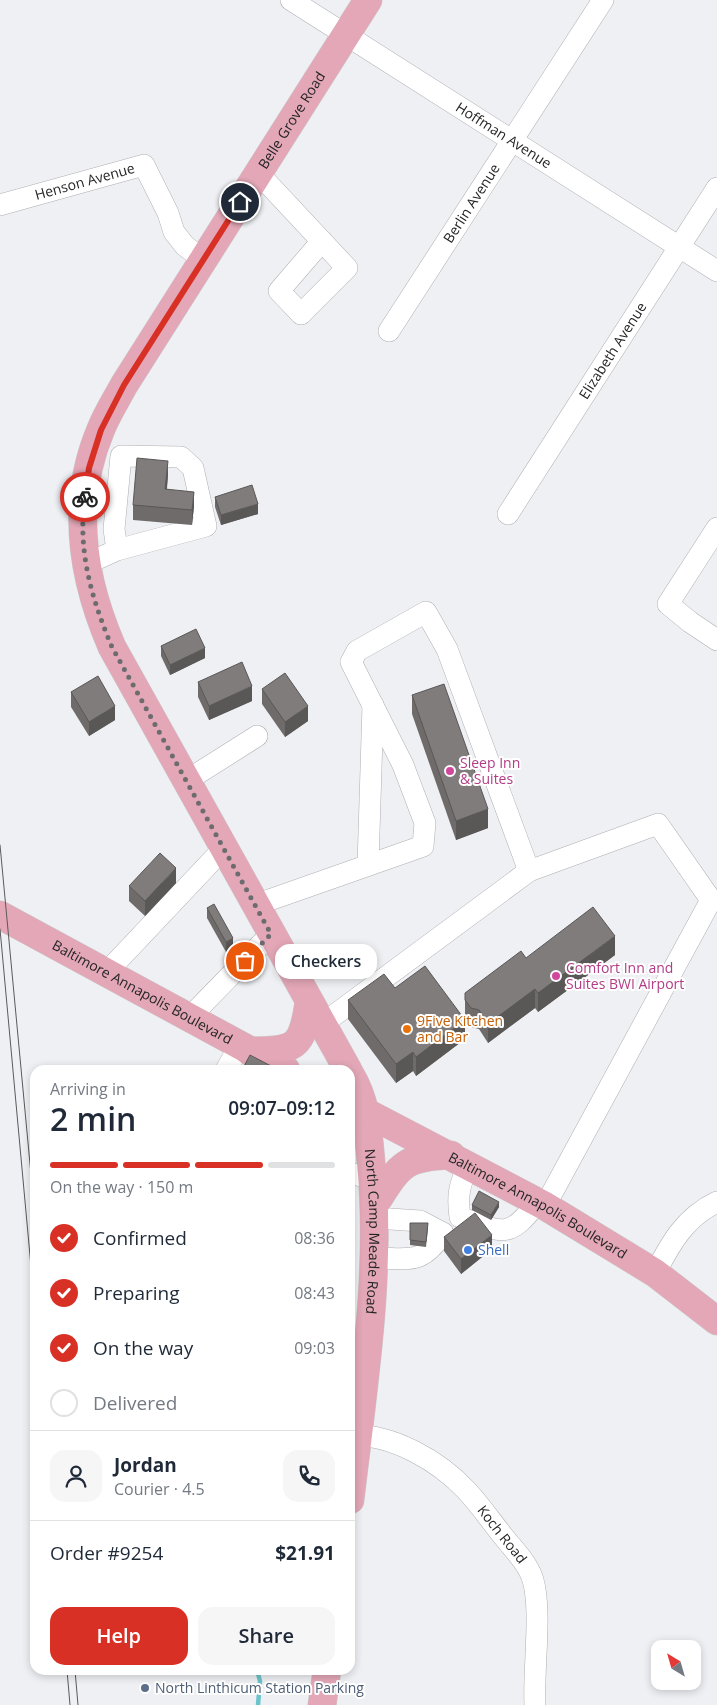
<!DOCTYPE html>
<meta charset="utf-8">
<style>
:root{--surface:#fff;--page:#f6f6f7;--text:#1f2937;--muted:#747a83;--line:#e0e1e3;--accent:#d93025}
body{margin:0;font-family:"Open Sans",sans-serif;background:var(--page);color:var(--text);height:100vh;display:flex;flex-direction:column;font-size:19px;white-space:nowrap}
*{box-sizing:border-box;margin:0}
p{font-size:16px;color:var(--muted)}
.icon{flex:none;width:28px;height:28px;fill:none;stroke:currentColor;stroke-width:2;stroke-linecap:round;stroke-linejoin:round}
.map{position:relative;flex:1;overflow:hidden}
.drawer{position:absolute;left:30px;top:1065px;width:325px;height:610px;display:flex;flex-direction:column;background:var(--surface);border-radius:15px;box-shadow:0 2px 8px #0003}
.drawer>*{flex:none}
.needle{width:32px;rotate:323deg}
.controls{position:absolute;left:651px;top:1640px;display:grid;gap:10px}
.controls a{display:grid;place-items:center;width:50px;height:50px;border-radius:10px;background:var(--surface);box-shadow:0 2px 8px #0003;font-size:25px}
.pin{position:absolute;display:grid;place-items:center;width:42px;height:42px;color:#fff;margin:-21px;border:2px solid #fff;border-radius:50%;box-shadow:0 1px 5px #0007}
.courier{position:absolute;display:grid;place-items:center;width:50px;height:50px;margin:-25px;border:4px solid #d93025;border-radius:50%;background:#fff;color:#222;box-shadow:0 1px 6px #0007}
.bubble{position:absolute;height:35px;border-radius:15px;background:var(--surface);box-shadow:0 2px 8px #0003;font-size:16px;font-weight:600;line-height:35px;text-align:center}
.summary em{font-style:normal;font-weight:600}
.summary div{display:flex;flex-direction:column-reverse}
.summary{display:flex;align-items:center;justify-content:space-between;height:85px;padding:0 20px}
h1{font-size:32px;font-weight:600;line-height:38px}
.bar{display:grid;grid-template-columns:repeat(4,1fr);gap:8px 5px;align-content:center;height:60px;padding:0 20px}
.bar i{height:6px;border-radius:4px;background:var(--line)}
.bar .selected{background:var(--accent)}
.bar p{grid-column:span 4}
.line{display:flex;align-items:center;gap:12px;padding:0 20px;border-top:1px solid var(--line)}
.line div{flex:1}
.round{display:grid;place-items:center;flex:none;width:52px;height:52px;border-radius:15px;background:var(--page)}
ol{padding:0 20px;list-style:none}
li{display:flex;align-items:center;gap:15px;height:55px}
li p{margin-inline-start:auto}
li .icon{padding:5px;border-radius:50%;background:var(--accent);color:#fff;stroke-width:4}
li:last-child{color:var(--muted)}
li i{width:28px;height:28px;border:2px solid var(--line);border-radius:50%}
.button{display:flex;gap:10px;margin-top:auto;padding:10px 20px}
.button a{flex:1;height:58px;border-radius:15px;background:var(--accent);color:#fff;font-size:20px;font-weight:600;line-height:58px;text-align:center}
.button a+a{background:var(--page);color:var(--text)}
.map>svg:first-child{display:block}
</style>
<div class="map">
<svg width="717" height="1705" viewBox="0 0 717 1705">
<rect width="100%" height="100%" fill="#eff0f4"/>
<g fill="none" stroke-linecap="round" stroke-linejoin="round">
<path stroke="#6bc4cb" stroke-width="4.5" d="M257,1670L260,1681L258,1705"/>
<g stroke="#afafb3" stroke-width="22">
<g id="minor">
<path id="s1" d="M291,0L717,271"/>
<path d="M259,174L347,268L301,314L279,291L322,241"/>
<path id="s2" d="M0,205L144,165L168,213L174,232L185,246L204,260"/>
<path id="s3" d="M389,331L603,0"/>
<path id="s4" d="M508,514L717,188"/>
<path d="M717,528L668,604L690,622L717,640"/>
<path d="M86,564L117,550L206,526L193,468L181,457L121,456L114,529L117,550"/>
<path d="M186,781L257,736"/>
<path d="M368,865L373,705"/>
<path d="M255,905L423,846L425,823L403,765L351,662L357,651L426,612L447,649L529,871"/>
<path d="M106,973L224,848"/>
<path d="M189,1018L271,934"/>
<path d="M321,1025L529,871L658,824L711,900L545,1206"/>
<path d="M226,1070L240,1045"/>
<path d="M469,1165C459,1184 457,1196 460,1217C501,1232 509,1241 537,1202"/>
<path d="M350,1173L373,1179"/>
<path d="M374,1258C410,1258 421,1266 443,1233L420,1221L375,1218"/>
<path d="M655,1273C671,1243 685,1217 717,1202"/>
<path d="M350,1345L366,1347"/>
<path id="s5" d="M350,1435C393,1434 439,1461 467,1491C480,1505 491,1521 503,1536C513,1549 528,1563 533,1580C542,1612 533,1669 535,1705"/>
</g>
</g>
<g stroke="#cbcbcb" stroke-width="29">
<g id="major">
<path id="s6" d="M0,915L286,1070"/>
<path d="M249,1051C296,1050 302,1049 309,1002"/>
<path id="s7" d="M348,1070L112,647C82,578 70,502 101,429C107,414 116,400 124,385L368,0"/>
<path id="s8" d="M350,1074C367,1102 368,1130 371,1162C382,1274 363,1388 350,1500"/>
<path id="s9" d="M354,1106L545,1206L655,1273L717,1321"/>
<path d="M375,1204C400,1165 403,1157 451,1155"/>
<path d="M322,1705L327,1670"/>
</g>
</g>
<use href="#minor" stroke="#fff" stroke-width="21"/>
<use href="#major" stroke="#e3a7b7" stroke-width="28"/>
<g stroke="#5a5a5c" stroke-width="1">
<path d="M0,845L35,1217"/>
<path d="M0,929L35,1310"/>
<path d="M67,1670L70,1705"/>
<path d="M75,1670L78,1705"/>
</g>
</g>
<g fill="#6f6b6b">
<path d="M168,475L167,489L194,506L192,525L133,520V505Z"/>
<path d="M215,497L258,514L221,525L215,507Z"/>
<path d="M161,646L205,658L170,675L161,656Z"/>
<path d="M198,682L252,701L209,720L198,697Z"/>
<path d="M262,689L308,721L285,737L262,704Z"/>
<path d="M71,692L115,720L89,736L71,707Z"/>
<path d="M412,695L488,828L456,840L412,714Z"/>
<path d="M176,883L145,916L129,901V886Z"/>
<path d="M207,908L233,948L226,952L207,918Z"/>
<path d="M615,955L538,1012L535,1008L488,1043L479,1029L471,1027L465,1019V1000L526,958Z"/>
<path d="M395,988L465,1039L416,1076L413,1071L396,1083L348,1019V1000Z"/>
<path d="M472,1205L499,1207L491,1220L472,1210Z"/>
<path d="M410,1223L428,1228L426,1247L410,1245Z"/>
<path d="M444,1237L492,1249L461,1274L444,1251Z"/>
</g>
<g fill="#5a5757">
<path d="M168,461V475L165,504V489Z"/>
<path d="M194,492V506L192,525V510Z"/>
<path d="M258,504V514L221,525V515Z"/>
<path d="M205,648V658L170,675V665Z"/>
<path d="M252,686V701L209,720V706Z"/>
<path d="M115,706V720L89,736V722Z"/>
<path d="M308,706V721L285,737V722Z"/>
<path d="M488,809V828L456,840V821Z"/>
<path d="M176,868V883L145,916V901Z"/>
<path d="M615,936V955L538,1012V993Z"/>
<path d="M233,938V948L226,952V942Z"/>
<path d="M535,989V1008L488,1043V1024Z"/>
<path d="M465,1020V1039L416,1076V1057Z"/>
<path d="M413,1052V1071L396,1083V1064Z"/>
<path d="M499,1202V1207L491,1220V1215Z"/>
<path d="M492,1235V1249L461,1274V1259Z"/>
</g>
<g fill="#817c7c" stroke="#5a5757">
<path d="M137,458L168,461L165,489L194,492L192,510L133,505Z"/>
<path d="M252,485L258,504L221,515L215,497Z"/>
<path d="M196,629L205,648L170,665L161,646Z"/>
<path d="M242,662L252,686L209,706L198,682Z"/>
<path d="M285,673L308,706L285,722L262,689Z"/>
<path d="M98,676L115,706L89,722L71,692Z"/>
<path d="M444,684L488,809L456,821L412,695Z"/>
<path d="M160,853L176,868L145,901L129,886Z"/>
<path d="M214,904L233,938L226,942L207,908Z"/>
<path d="M593,907L615,936L538,993L535,989L488,1024L479,1010L471,1008L465,1000V993L521,951L526,958Z"/>
<path d="M425,966L465,1020L416,1057L413,1052L396,1064L348,1000L384,974L395,988Z"/>
<path d="M250,1055L271,1066L269,1070H242Z"/>
<path d="M479,1191L499,1202L491,1215L472,1205Z"/>
<path d="M475,1213L492,1235L461,1259L444,1237Z"/>
<path d="M410,1223H428L426,1242L410,1240Z"/>
</g>
<g fill="none" stroke-linecap="round" stroke-linejoin="round">
<path stroke="#6c6c6e" stroke-width="5" stroke-dasharray="0 9" d="M85,497C77,550 92,600 112,647L271,934L245,961"/>
<path stroke="#d93025" stroke-width="6" d="M85,497L89,468L101,430L124,385L240,202"/>
</g>
<g fill="#d1479c" stroke="#fff" stroke-width="2">
<circle cx="450" cy="771" r="5"/>
<circle cx="556" cy="976" r="5"/>
</g>
<circle fill="#e8710a" stroke="#fff" stroke-width="2" cx="407" cy="1029" r="5"/>
<circle fill="#3f7fe0" stroke="#fff" stroke-width="2" cx="468" cy="1250" r="5"/>
<circle fill="#5c6f8a" stroke="#fff" stroke-width="2" cx="145" cy="1688" r="5"/>
<g text-anchor="middle" stroke-width="4" stroke-linejoin="round" paint-order="stroke">
<g font-size="14" fill="#252526" stroke="#fff">
<text dy="5" stroke="none"><textPath href="#s7" startOffset="1072">Belle Grove Road</textPath></text>
<text dy="5" stroke="none"><textPath href="#s1" startOffset="252">Hoffman Avenue</textPath></text>
<text dy="5" stroke="none"><textPath href="#s2" startOffset="88">Henson Avenue</textPath></text>
<text dy="5" stroke="none"><textPath href="#s3" startOffset="152">Berlin Avenue</textPath></text>
<text dy="5" stroke="none"><textPath href="#s4" startOffset="194">Elizabeth Avenue</textPath></text>
<text dy="5" stroke="none"><textPath href="#s6" startOffset="162">Baltimore Annapolis Boulevard</textPath></text>
<text dy="5" stroke="none"><textPath href="#s9" startOffset="209">Baltimore Annapolis Boulevard</textPath></text>
<text dy="5" stroke="none"><textPath href="#s8" startOffset="161">North Camp Meade Road</textPath></text>
<text dy="5" stroke="none"><textPath href="#s5" startOffset="189">Koch Road</textPath></text>
</g>
<g font-size="14" fill="#b23c85" stroke="#fff" text-anchor="start">
<text x="460" y="768">Sleep Inn<tspan x="460" dy="16">&amp; Suites</tspan></text>
<text x="566" y="973">Comfort Inn and<tspan x="566" dy="16">Suites BWI Airport</tspan></text>
</g>
<g font-size="14" fill="#c56008" stroke="#fff" text-anchor="start">
<text x="417" y="1026">9Five Kitchen<tspan x="417" dy="16">and Bar</tspan></text>
</g>
<g font-size="14" fill="#366cbe" stroke="#fff" text-anchor="start">
<text x="478" y="1255">Shell</text>
</g>
<g font-size="14" fill="#4e5e75" stroke="#fff" text-anchor="start">
<text x="155" y="1693">North Linthicum Station Parking</text>
</g>
</g>
</svg>
<div class="controls">
<a><svg class="needle" viewBox="-14 -14 28 28"><path d="M0-13l5 13h-10z" fill="#e53935"/><path d="M0 13l5-13h-10z" fill="#747a83"/></svg></a>
</div>
<div class="pin" style="left:245px;top:961px;background:#ea580c"><svg class="icon" aria-label="bag" viewBox="0 0 24 24"><path d="M5 8h14l-1 12H6zM9 8a3 3 0 0 1 6 0"/></svg></div>
<div class="pin" style="left:240px;top:202px;background:#1f2937"><svg class="icon" aria-label="home" viewBox="0 0 24 24"><path d="M3 11l9-7 9 7M6 9v11h12V9"/></svg></div>
<div class="courier" style="left:85px;top:497px"><svg class="icon" aria-label="bike" viewBox="0 0 24 24"><circle cx="6" cy="16" r="4"/><circle cx="18" cy="16" r="4"/><path d="M6 16l4-8h5l3 8M10 8l3 8H6M13 5h3"/></svg></div>
<div class="bubble" style="left:275px;top:944px;width:102px">Checkers</div>
<section class="drawer">
<div class="summary"><div><h1>2 min</h1><p>Arriving in</p></div><em>09:07–09:12</em></div>
<div class="bar"><i class="selected"></i><i class="selected"></i><i class="selected"></i><i></i><p>On the way · 150 m</p></div>
<ol>
<li><svg class="icon" aria-label="check" viewBox="0 0 24 24"><path d="M5 12l5 5 9-10"/></svg>Confirmed<p>08:36</p></li>
<li><svg class="icon" aria-label="check" viewBox="0 0 24 24"><path d="M5 12l5 5 9-10"/></svg>Preparing<p>08:43</p></li>
<li><svg class="icon" aria-label="check" viewBox="0 0 24 24"><path d="M5 12l5 5 9-10"/></svg>On the way<p>09:03</p></li>
<li><i></i>Delivered</li>
</ol>
<div class="line" style="height:90px"><a class="round"><svg class="icon" aria-label="person" viewBox="0 0 24 24"><circle cx="12" cy="8" r="4"/><path d="M4 21q1-7 8-7t8 7"/></svg></a><div><b>Jordan</b><p>Courier · 4.5</p></div><a class="round"><svg class="icon" aria-label="phone" viewBox="0 0 24 24"><path d="M5 4h4l2 5-3 2q2 4 5 5l2-3 5 2v4C11 20 4 13 5 4z"/></svg></a></div>
<div class="line" style="height:65px"><div>Order #9254</div><b>$21.91</b></div>
<div class="button"><a>Help</a><a>Share</a></div>
</section>
</div>
